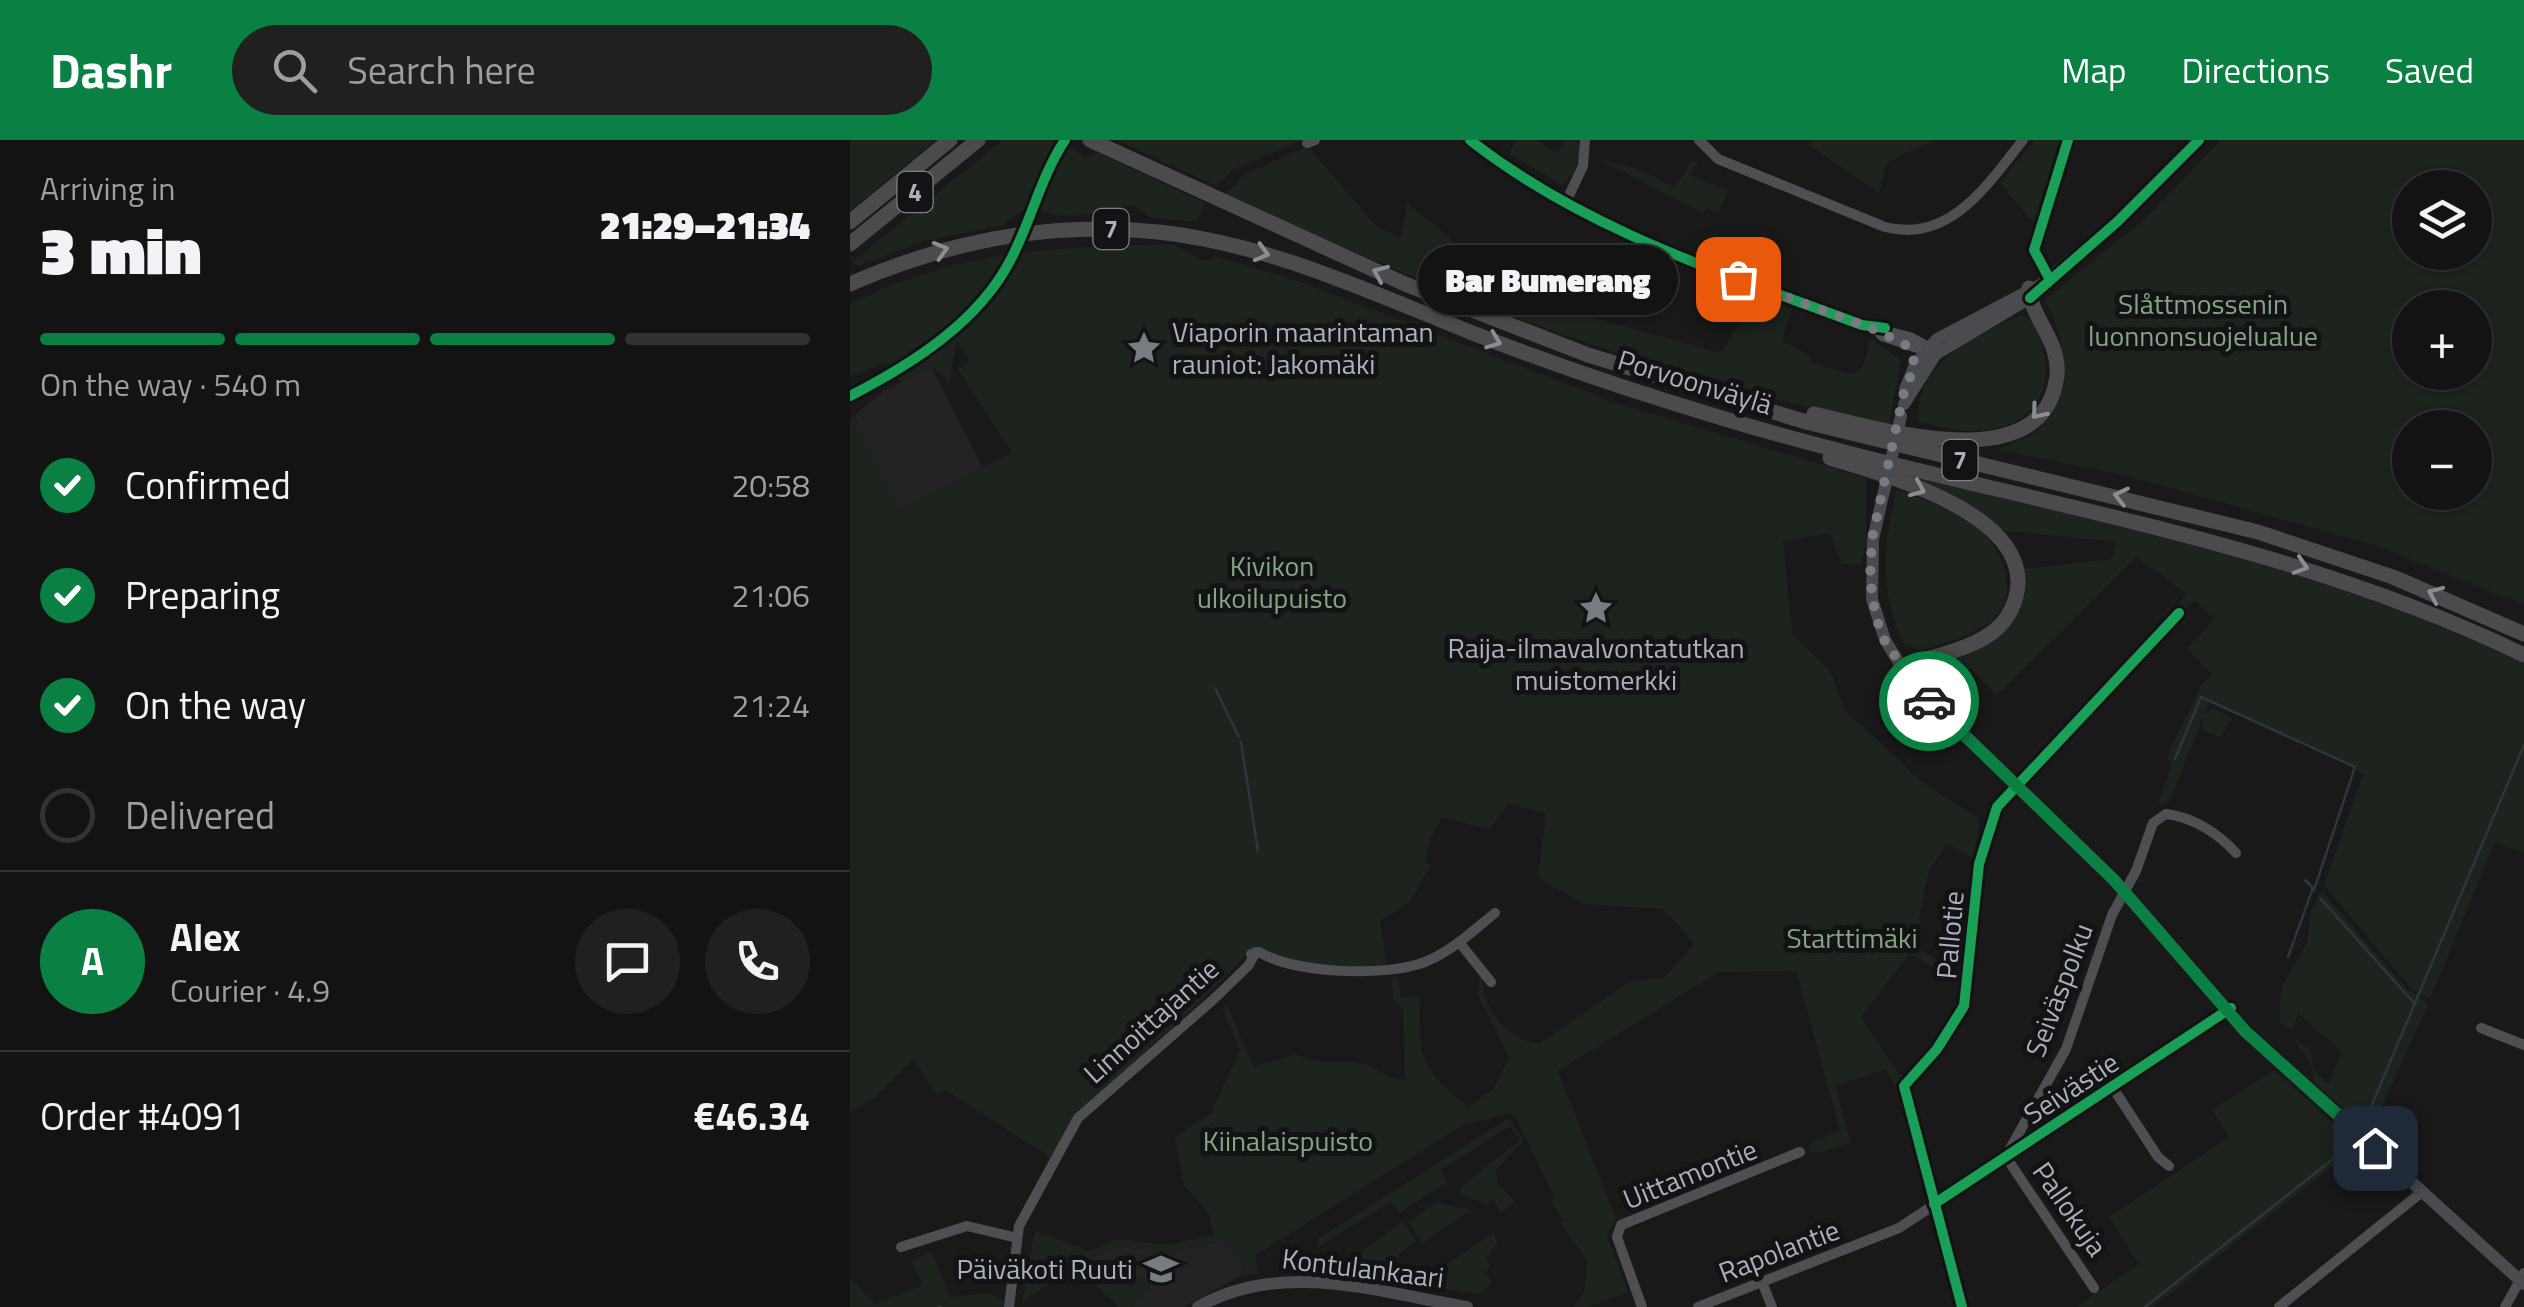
<!DOCTYPE html>
<meta charset="utf-8">
<style>
:root{--surface:#131313;--page:#202021;--text:#f1f3f6;--muted:#9d9ea0;--line:#323233;--accent:#0b8043}
body{margin:0;font-family:"Titillium Web",sans-serif;background:var(--page);color:var(--text);height:100vh;display:flex;flex-direction:column;font-size:38px;white-space:nowrap}
*{box-sizing:border-box;margin:0}
p{font-size:32px;color:var(--muted)}
.icon{flex:none;width:55px;height:55px;fill:none;stroke:currentColor;stroke-width:2;stroke-linecap:round;stroke-linejoin:round}
.map{position:relative;flex:1;overflow:hidden}
.panel{display:flex;flex-direction:column;background:var(--surface);width:850px}
.panel>*{flex:none}
.buttons{position:absolute;left:1542px;top:30px;display:grid;gap:20px}
.buttons a{display:grid;place-items:center;width:100px;height:100px;border-radius:50%;background:var(--surface);box-shadow:0 2px 8px #0004,0 0 0 2px var(--line);font-size:50px}
.pin{position:absolute;display:grid;place-items:center;width:85px;height:85px;color:#fff;margin:-42px;border-radius:20px;box-shadow:0 5px 15px #0006}
.courier{position:absolute;display:grid;place-items:center;width:100px;height:100px;margin:-50px;border:8px solid #0b8043;border-radius:50%;background:#fff;color:#222;box-shadow:0 2px 12px #0007}
.bubble{position:absolute;height:70px;border-radius:35px;background:var(--surface);box-shadow:0 2px 8px #0004,0 0 0 2px var(--line);font-size:32px;font-weight:800;line-height:70px;text-align:center}
.head em{font-style:normal;font-weight:800}
.head div{display:flex;flex-direction:column-reverse}
.head{display:flex;align-items:center;justify-content:space-between;height:170px;padding:0 40px}
h1{font-size:65px;font-weight:800;line-height:75px}
.bar{display:grid;grid-template-columns:repeat(4,1fr);gap:15px 10px;align-content:center;height:120px;padding:0 40px}
.bar i{height:12px;border-radius:8px;background:var(--line)}
.bar .active{background:var(--accent)}
.bar p{grid-column:span 4}
.line{display:flex;align-items:center;gap:25px;padding:0 40px;border-top:2px solid var(--line)}
.line div{flex:1}
.round{display:grid;place-items:center;flex:none;width:105px;height:105px;border-radius:52px;background:var(--page)}
ol{padding:0 40px;list-style:none}
li{display:flex;align-items:center;gap:30px;height:110px}
li p{margin-inline-start:auto}
li .icon{padding:10px;border-radius:50%;background:var(--accent);color:#fff;stroke-width:4}
li:last-child{color:var(--muted)}
li i{width:55px;height:55px;border:5px solid var(--line);border-radius:50%}
header{display:flex;align-items:center;gap:60px;box-sizing:border-box;height:140px;padding:0 50px;background:var(--accent);color:#fff}
header strong{font-size:48px}
nav{display:flex;gap:55px;margin-inline-start:auto;font-size:35px}
.search{width:700px;height:90px;background:var(--page);display:flex;align-items:center;gap:25px;box-sizing:border-box;padding:0 35px;border-radius:55px;color:var(--muted);font-size:38px}
main{display:flex;flex:1;min-height:0}
.map>svg:first-child{display:block}
</style>
<header>
<strong>Dashr</strong>
<div class="search"><svg class="icon" aria-label="search" viewBox="0 0 24 24"><circle cx="10" cy="10" r="6"/><path d="M15 15l6 6"/></svg>Search here</div>
<nav><a>Map</a><a>Directions</a><a>Saved</a></nav>
</header>
<main>
<section class="panel">
<div class="head"><div><h1>3 min</h1><p>Arriving in</p></div><em>21:29–21:34</em></div>
<div class="bar"><i class="active"></i><i class="active"></i><i class="active"></i><i></i><p>On the way · 540 m</p></div>
<ol>
<li><svg class="icon" aria-label="check" viewBox="0 0 24 24"><path d="M5 12l5 5 9-10"/></svg>Confirmed<p>20:58</p></li>
<li><svg class="icon" aria-label="check" viewBox="0 0 24 24"><path d="M5 12l5 5 9-10"/></svg>Preparing<p>21:06</p></li>
<li><svg class="icon" aria-label="check" viewBox="0 0 24 24"><path d="M5 12l5 5 9-10"/></svg>On the way<p>21:24</p></li>
<li><i></i>Delivered</li>
</ol>
<div class="line" style="height:180px"><b class="round" style="background:var(--accent);color:#fff">A</b><div><b>Alex</b><p>Courier · 4.9</p></div><a class="round"><svg class="icon" aria-label="chat" viewBox="0 0 24 24"><path d="M4 5h16v11H9l-5 4z"/></svg></a><a class="round"><svg class="icon" aria-label="phone" viewBox="0 0 24 24"><path d="M5 4h4l2 5-3 2q2 4 5 5l2-3 5 2v4C11 20 4 13 5 4z"/></svg></a></div>
<div class="line" style="height:130px"><div>Order #4091</div><b>€46.34</b></div>
</section>
<div class="map">
<svg width="1674" height="1167" viewBox="0 0 1674 1167">
<rect width="100%" height="100%" fill="#191919"/>
<g fill="#232325">
<path d="M81,226L133,328L49,369L4,276L32,252Z"/>
<path d="M371,1101L391,1119V1136L334,1167H269L223,1123L271,1107L321,1112Z"/>
</g>
<g fill="#1d241d" fill-rule="evenodd">
<path d="M0,0H86L0,71Z"/>
<path d="M153,0H208L236,17L246,12L355,63L346,82L302,78L282,65C254,72 203,84 180,66L152,85L74,101L9,126L2,122Z"/>
<path d="M267,0H452L384,29L366,46Z"/>
<path d="M666,0H685L708,13L715,0H726C734,14 726,36 712,45L659,13Z"/>
<path d="M966,0H1085L1037,22L1029,53L957,4Z"/>
<path d="M1185,0H1213L1186,85L1150,43Z"/>
<path d="M1370,0H1674V465L1527,406L1274,335L1149,310C1157,303 1168,302 1178,297C1228,266 1218,204 1195,160L1295,79ZM1560,48H1625V112H1560ZM1560,168H1625V232H1560ZM1560,288H1625V352H1560Z"/>
<path d="M458,6L527,87L551,99L557,63L637,128L708,159L726,173L871,213L898,168L886,160L891,149L942,169L932,200L960,216L959,222L1002,234L1013,227L1020,198L1051,220L1039,285C807,239 589,154 376,54L395,34Z"/>
<path d="M750,20L782,27L825,47L841,22L848,20L840,35L878,51L869,72L856,69L853,73Z"/>
<path d="M321,104L354,121L365,116L448,141L766,263L1016,338V403L1011,426L991,423L980,393L933,402L942,493L980,530L995,570L1073,643L1129,678L1124,719L1096,703L1078,734L1064,806L1114,835L1113,843L1059,814L1011,877L1049,934L1055,935L1048,952L1036,929L985,946L1001,1003L962,1014L958,1004L990,991L946,831L869,832L708,931L766,1079L757,1095L778,1152L737,1167H723L734,1153L737,1121L710,1083L713,1080L701,1062L705,1059L665,976L659,973L613,985L406,1115L408,1133L391,1136V1119L370,1101L321,1112L271,1107L223,1123L172,1164L185,1090L239,1111L267,1099L320,1105L363,1095L359,1073L334,1045L325,997L361,973L390,910L372,869L377,865L404,927L445,914C475,928 493,917 517,925C533,931 536,940 555,939L553,869L543,860L541,839L548,836L551,858L570,855C569,921 568,925 619,967L644,948L659,918L628,855L630,835C636,843 632,848 635,857C644,881 665,900 689,904L779,842L814,837L845,804L813,769L733,764L688,737L696,674L659,663L639,690L593,677L580,698L575,722L581,724L560,763L530,781L537,826H451L400,810C336,887 249,936 197,1023V1015L94,949L88,957L63,919L23,959L0,972V278L4,276L49,368L162,313L108,230L119,220L107,200L99,242L81,226L51,242L36,222L0,237V164C111,109 200,108 321,104Z"/>
<path d="M1171,175L1182,179C1228,272 1151,311 1069,281C1063,223 1127,195 1171,175Z"/>
<path d="M1046,331L1350,403L1531,461L1674,523V713L1645,702L1580,859L1563,851L1474,745L1513,635L1502,626L1360,561L1355,574L1362,568L1382,578L1371,597L1352,590L1353,577L1320,661L1308,665L1322,623L1317,617L1350,547L1362,535L1337,509L1364,479L1345,460L1331,474L1325,468L1337,454L1287,417L1147,555L1120,528L1093,552L1104,564L1099,567L1071,534L1078,524L1115,509L1168,462L1174,429L1262,419L1267,402L1146,390Z"/>
<path d="M1047,349C1095,367 1153,387 1157,445C1158,460 1150,476 1137,484C1118,497 1093,503 1072,511L1054,504C1029,451 1033,404 1047,349Z"/>
<path d="M1472,751L1556,848L1579,863L1520,992L1464,942L1460,921L1443,898L1460,909L1463,928L1478,944L1492,912L1448,873L1442,891L1429,882L1432,846L1457,803L1461,771Z"/>
<path d="M1424,930L1516,1013L1505,1009L1303,1167H1226L1289,1124L1259,1077L1379,997L1362,970Z"/>
<path d="M659,978L674,1000L646,1029L647,1043L665,1062L651,1072L643,1060L637,1064L610,1054V1047L670,1000L660,986L591,1030L597,1042L549,1073L541,1061L467,1108L468,1099Z"/>
<path d="M587,1062L621,1070L572,1103L558,1082Z"/>
<path d="M553,1081L566,1101L548,1114L547,1124L529,1121L526,1131L510,1128L511,1112Z"/>
<path d="M644,1092L647,1103L636,1119L640,1126L635,1132L642,1144L630,1154L579,1147L582,1134Z"/>
<path d="M81,1111L100,1157L137,1153L155,1161L154,1167H0V1138L25,1164L73,1145L61,1121Z"/>
<path d="M269,1116L303,1149L283,1167H272L244,1141Z"/>
</g>
<g fill="none" stroke-linecap="round" stroke-linejoin="round">
<g stroke="#2c363c" stroke-width="2.5">
<path d="M365,548L389,597"/>
<path d="M391,602L408,711"/>
<path d="M1325,619L1351,557L1505,627L1464,750"/>
<path d="M1470,758L1565,864"/>
<path d="M1438,817L1463,748L1455,740"/>
<path d="M1513,986L1674,605"/>
<path d="M89,1167L90,1166"/>
<path d="M1295,1167L1501,1005"/>
</g>
<g stroke="#4d4f52" stroke-width="10">
<path d="M620,0L673,38L774,94L1012,185L1060,197L1082,209"/>
<path d="M849,0L868,19L1035,87C1100,104 1138,44 1173,0"/>
<path d="M457,3L465,0"/>
<path d="M715,64L733,26L735,0"/>
<path d="M1026,189L1032,196L1079,212"/>
<path d="M609,802L641,842"/>
<path d="M401,814L409,812C446,834 536,837 575,822C602,811 623,791 645,773"/>
<path d="M1631,888L1674,905"/>
<path d="M1263,948L1308,1017L1319,1026"/>
<path d="M1156,1016L1216,909L1262,775L1286,731L1303,683L1316,674C1343,677 1369,694 1386,713"/>
<path d="M1156,1017L1244,1148"/>
<path d="M51,1107L117,1086L167,1098"/>
<path d="M912,1142L922,1167"/>
<path d="M159,1167L169,1086L228,978L365,858L398,826L406,812"/>
<path d="M792,1167L767,1097L771,1085L950,1012"/>
<path d="M848,1167L1049,1088L1381,868"/>
<path d="M1112,1167L1054,946L1087,909L1114,866L1129,724L1147,667L1329,473"/>
<path d="M1429,1167L1573,1051"/>
<path d="M1655,1167L1674,1133"/>
</g>
<g stroke="#4a4b4e" stroke-width="12">
<path d="M1055,249L1065,225L1087,199L1188,146"/>
<path d="M1054,264L1086,214L1185,155L1189,146L1267,82L1349,0"/>
<path d="M1035,347L1023,399L1022,459L1035,500L1064,546L1264,740L1395,891L1674,1144"/>
<path d="M348,1167C433,1119 527,1152 617,1167"/>
</g>
<g stroke="#4b4b4e" stroke-width="15">
<path d="M240,0L555,144L738,215L956,282L1408,392L1543,437L1674,494"/>
<path d="M0,82L100,0"/>
<path d="M0,104L128,0"/>
<path d="M0,144C98,101 201,81 308,92C420,104 522,153 625,194C707,226 791,254 875,279C1144,360 1418,391 1674,515"/>
<path d="M964,274C1028,288 1195,342 1207,235C1210,200 1181,179 1179,148"/>
<path d="M980,318C1035,335 1171,371 1168,444C1167,462 1158,480 1144,491C1119,511 1080,516 1050,528"/>
</g>
<path stroke="#4a4b4e" stroke-width="12" d="M1035,347L1051,276"/>
<g stroke="#131315" stroke-width="16">
<g id="cycleway">
<path d="M620,0C736,91 876,134 1012,185L1035,188"/>
<path d="M1199,138L1184,110L1218,0"/>
<path d="M1180,158L1267,82L1349,0"/>
<path d="M0,256C62,224 129,182 161,119C181,81 191,36 215,0"/>
<path d="M1084,1064L1381,868"/>
<path d="M1112,1167L1054,946L1087,909L1114,866L1129,724L1147,667L1329,473"/>
</g>
</g>
<use href="#cycleway" stroke="#1a9f57" stroke-width="10"/>
</g>
<defs><path id="oneway-chevron" d="M-2-3.5L2.5 0L-2 3.5" fill="none" stroke-width="1.6" stroke-linecap="round" stroke-linejoin="round" transform="scale(2.5)"/></defs>
<g stroke="#898d94">
<use href="#oneway-chevron" transform="translate(91 110) rotate(-16)"/>
<use href="#oneway-chevron" transform="translate(412 113) rotate(16)"/>
<use href="#oneway-chevron" transform="translate(530 133) rotate(-157)"/>
<use href="#oneway-chevron" transform="translate(644 201) rotate(21)"/>
<use href="#oneway-chevron" transform="translate(1188 272) rotate(130)"/>
<use href="#oneway-chevron" transform="translate(1068 349) rotate(23)"/>
<use href="#oneway-chevron" transform="translate(1271 356) rotate(-167)"/>
<use href="#oneway-chevron" transform="translate(1451 426) rotate(18)"/>
<use href="#oneway-chevron" transform="translate(1585 454) rotate(-157)"/>
</g>
<g fill="none" stroke-linecap="round" stroke-linejoin="round">
<path stroke="#777c82" stroke-width="10" stroke-dasharray="0 18" d="M888,139L1026,190L1057,206L1062,216L1065,225L1054,252L1022,399L1020,439L1026,478L1036,504L1079,561"/>
<path stroke="#0b8043" stroke-width="12" d="M1079,561L1264,740L1395,891L1525,1008"/>
</g>
<defs>
<g id="sight-bare" transform="scale(2.7)"><path d="M0-6L1.8-2.2L6-1.7L2.9 1.2L3.7 5.4L0 3.3L-3.7 5.4L-2.9 1.2L-6-1.7L-1.8-2.2Z" fill="#777c82" stroke="#131315" stroke-width="2.5" paint-order="stroke"/></g>
<g id="school-bare" transform="scale(2.7)"><path d="M0-5L7-2L0 1L-7-2ZM-4 1L0 2.5L4 1V4Q0 6-4 4Z" fill="#777c82" stroke="#131315" stroke-width="2.5" paint-order="stroke"/></g>
</defs>
<g fill-rule="evenodd">
<use href="#sight-bare" x="294" y="208"/>
<use href="#sight-bare" x="746" y="468"/>
<use href="#school-bare" x="311" y="1129"/>
</g>
<g text-anchor="middle" stroke-width="10" stroke-linejoin="round" paint-order="stroke">
<g fill="#131315" stroke="#7d8288" stroke-width="2.5">
<rect x="47.5" y="32" width="35" height="40" rx="8"/>
<rect x="243.5" y="69" width="35" height="40" rx="8"/>
<rect x="1092.5" y="300" width="35" height="40" rx="8"/>
</g>
<g font-size="25" font-weight="bold" fill="#aab1ba">
<text x="65" y="61">4</text>
<text x="261" y="98">7</text>
<text x="1110" y="329">7</text>
</g>
<g font-size="28" fill="#83a582" stroke="#131315">
<text x="1353" y="174">Slåttmossenin<tspan x="1353" dy="32">luonnonsuojelualue</tspan></text>
<text x="422" y="436">Kivikon<tspan x="422" dy="32">ulkoilupuisto</tspan></text>
<text x="1002" y="808">Starttimäki</text>
<text x="438" y="1011">Kiinalaispuisto</text>
</g>
<g font-size="28" fill="#aab1ba" stroke="#131315" text-anchor="start">
<text x="322" y="202">Viaporin maarintaman<tspan x="322" dy="32">rauniot: Jakomäki</tspan></text>
<text x="746" y="518" text-anchor="middle">Raija-ilmavalvontatutkan<tspan x="746" dy="32">muistomerkki</tspan></text>
<text x="283" y="1139" text-anchor="end">Päiväkoti Ruuti</text>
</g>
<g font-size="28" fill="#aab1ba" stroke="#131315">
<text transform="translate(845 242) rotate(17)" y="10">Porvoonväylä</text>
<text transform="translate(1100 795) rotate(-85)" y="10">Pallotie</text>
<text transform="translate(1209 850) rotate(-69)" y="10">Seiväspolku</text>
<text transform="translate(301 881) rotate(-42)" y="10">Linnoittajantie</text>
<text transform="translate(1221 948) rotate(-33)" y="10">Seivästie</text>
<text transform="translate(840 1034) rotate(-22)" y="10">Uittamontie</text>
<text transform="translate(1220 1069) rotate(55)" y="10">Pallokuja</text>
<text transform="translate(929 1111) rotate(-21)" y="10">Rapolantie</text>
<text transform="translate(513 1128) rotate(7)" y="10">Kontulankaari</text>
</g>
</g>
</svg>
<div class="buttons">
<a><svg class="icon" aria-label="layers" viewBox="0 0 24 24"><path d="M12 4l9 5-9 5-9-5zM3 14l9 5 9-5"/></svg></a>
<a>+</a>
<a>−</a>
</div>
<div class="pin" style="left:888px;top:139px;background:#ea580c"><svg class="icon" aria-label="bag" viewBox="0 0 24 24"><path d="M5 8h14l-1 12H6zM9 8a3 3 0 0 1 6 0"/></svg></div>
<div class="pin" style="left:1525px;top:1008px;background:#1f2937"><svg class="icon" aria-label="home" viewBox="0 0 24 24"><path d="M3 11l9-7 9 7M6 9v11h12V9"/></svg></div>
<div class="courier" style="left:1079px;top:561px"><svg class="icon" aria-label="car" viewBox="0 0 24 24"><path d="M5 17H2v-5l4-1 3-4h7l3 4 3 1v5h-3M9 17h6M6 11h13"/><circle cx="7" cy="17" r="2"/><circle cx="17" cy="17" r="2"/></svg></div>
<div class="bubble" style="left:568px;top:105px;width:260px">Bar Bumerang</div>
</div>
</main>
